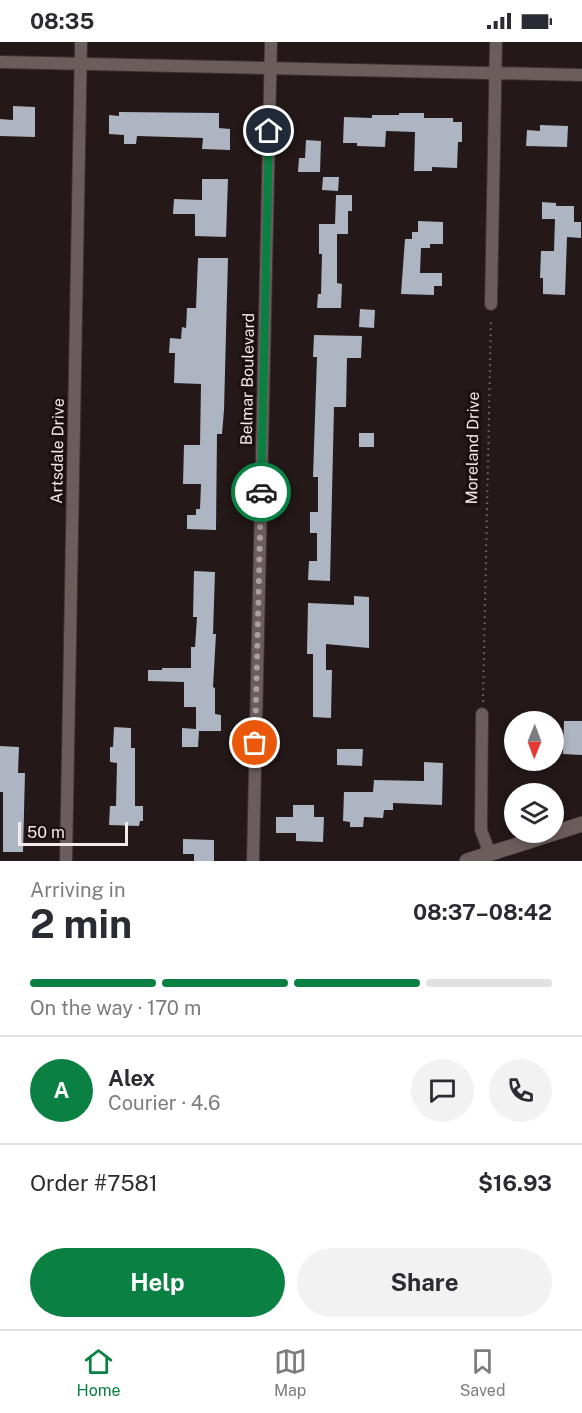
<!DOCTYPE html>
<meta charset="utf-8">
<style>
:root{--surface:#fff;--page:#f2f2f3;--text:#2b2b33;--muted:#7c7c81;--line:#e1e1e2;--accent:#0b8043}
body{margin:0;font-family:"Public Sans",sans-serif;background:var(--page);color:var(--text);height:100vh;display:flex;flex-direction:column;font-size:22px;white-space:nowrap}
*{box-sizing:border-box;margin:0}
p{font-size:20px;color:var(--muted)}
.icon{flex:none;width:33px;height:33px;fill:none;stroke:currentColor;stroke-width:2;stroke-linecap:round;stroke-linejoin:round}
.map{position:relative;height:819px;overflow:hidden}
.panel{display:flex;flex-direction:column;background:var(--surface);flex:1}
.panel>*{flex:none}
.needle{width:39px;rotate:181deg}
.tools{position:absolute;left:504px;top:669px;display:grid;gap:12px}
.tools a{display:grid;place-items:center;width:60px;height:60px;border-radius:50%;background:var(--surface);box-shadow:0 3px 9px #0003;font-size:30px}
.scale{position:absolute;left:18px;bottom:15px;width:110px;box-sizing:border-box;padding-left:6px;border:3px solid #f3eaea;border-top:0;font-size:16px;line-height:21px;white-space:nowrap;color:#f3eaea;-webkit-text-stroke:4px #1b0f0f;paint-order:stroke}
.pin{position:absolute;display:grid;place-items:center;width:51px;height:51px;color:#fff;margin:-26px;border:3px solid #fff;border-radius:50%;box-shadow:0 2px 6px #0007}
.courier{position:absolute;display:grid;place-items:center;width:60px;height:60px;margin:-30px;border:4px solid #0b8043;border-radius:50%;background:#fff;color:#222;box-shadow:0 2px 8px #0007}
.summary em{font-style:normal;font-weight:700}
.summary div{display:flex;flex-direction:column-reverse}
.summary{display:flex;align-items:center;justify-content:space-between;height:102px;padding:0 30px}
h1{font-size:39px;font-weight:700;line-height:45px}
.bar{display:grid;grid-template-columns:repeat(4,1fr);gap:9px 6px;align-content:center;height:72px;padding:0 30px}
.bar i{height:8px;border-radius:4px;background:var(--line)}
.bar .current{background:var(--accent)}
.bar p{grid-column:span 4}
.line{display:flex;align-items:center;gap:15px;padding:0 30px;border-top:2px solid var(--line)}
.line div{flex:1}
.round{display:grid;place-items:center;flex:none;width:63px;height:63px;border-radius:32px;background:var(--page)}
.action{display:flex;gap:12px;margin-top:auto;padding:12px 30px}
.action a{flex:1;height:69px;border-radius:36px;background:var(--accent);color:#fff;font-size:24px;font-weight:700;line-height:69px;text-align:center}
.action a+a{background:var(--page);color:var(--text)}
.status{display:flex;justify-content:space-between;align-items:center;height:42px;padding:0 30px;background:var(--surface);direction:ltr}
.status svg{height:16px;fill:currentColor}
.tabs{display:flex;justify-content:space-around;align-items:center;height:84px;border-top:2px solid var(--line);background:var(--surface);font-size:16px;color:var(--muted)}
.tabs a{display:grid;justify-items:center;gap:3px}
.tabs .current{color:var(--accent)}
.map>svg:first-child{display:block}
</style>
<div class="status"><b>08:35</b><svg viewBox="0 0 49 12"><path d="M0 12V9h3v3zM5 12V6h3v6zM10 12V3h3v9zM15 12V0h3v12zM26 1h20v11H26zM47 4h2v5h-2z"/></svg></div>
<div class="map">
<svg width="582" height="819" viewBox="0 0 582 819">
<rect width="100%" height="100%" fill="#241818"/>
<g fill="#acb5c1">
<path d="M13,64L35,65V95L0,94V77L13,78Z"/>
<path d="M119,70L219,71V86L230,87V108L202,107L203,96L137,94L136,102H124V93L109,92V73L119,74Z"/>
<path d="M399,71H424V76H453V80H462V100H458L457,126L432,125V129H414L415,90L386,89L385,105L357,104V101H343L344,75L372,76V73H399Z"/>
<path d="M540,83L568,84L567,105L526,104L527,88L540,89Z"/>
<path d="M306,98L321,99L320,130H298L299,116H305Z"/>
<path d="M323,135H339L338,149L322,148Z"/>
<path d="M202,137H228L226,195L195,194V172H173L174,157L202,158Z"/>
<path d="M336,153H352V169H348V192H337V241L342,242L341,266H317L318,252H321L322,212H319V182H335Z"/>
<path d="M542,160L556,161V164H574V180H581V196L567,195L565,253L543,252V236H540L541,209H554L555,177H542Z"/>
<path d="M418,179L443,180V202H430V206H421L420,231H442V244H434V253L401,252L405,197H412V190H418Z"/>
<path d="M198,216H228L224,368L222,392H217L216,488L187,487V473H196V467H200L201,442H183L184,403H200L201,342L174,341L175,311H169L170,296L181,297L182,285L186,286L187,266H196Z"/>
<path d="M360,267L375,268L374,286L359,285Z"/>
<path d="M314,293L362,294L361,316H347L346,365H334L330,539L308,538L309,519H317V491H310V470H318V435H313L317,315H313Z"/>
<rect x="359" y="391" width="15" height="14"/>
<path d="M194,529L215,530L213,592H216L213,645L215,646V672L221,673V689H199L198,705H182V686L196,687V665H184V640L148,639V628H162V626H191V605H195L197,575H193Z"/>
<path d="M354,554L369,555V606L326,602V628H332L331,676L313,675V612H307L308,561L354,563Z"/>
<path d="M564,679H582V713L563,712Z"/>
<path d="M114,685L131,686V706H135V764H143V779H140L139,784L109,783L110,764H116L117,721L110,720V705H113Z"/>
<path d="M0,704L19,705L18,731H25L23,810H3V750H0Z"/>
<path d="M337,707H363L362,724L337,723Z"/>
<path d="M424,720L443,721L442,763L393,761V768H384L383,776L364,775L363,785H350V780L343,779L344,750H373L374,738L424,739Z"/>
<path d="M293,763H314V775H324L323,800L296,799V791H276V775H293Z"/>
<path d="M183,797L214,798V819H194V812H183Z"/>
</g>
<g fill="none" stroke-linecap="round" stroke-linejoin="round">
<g stroke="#3b3232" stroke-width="14">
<g id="minor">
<path d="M0,20L582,33"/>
<path d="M491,262L496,0"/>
<path d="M482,672L481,788L490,812"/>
<path d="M66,819L81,0"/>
<path d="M253,819L271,0"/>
</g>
</g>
<g stroke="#3b3232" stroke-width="16">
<path id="tertiary" d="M467,819L582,782"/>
</g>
<path stroke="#7a6f6f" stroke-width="2" stroke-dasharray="1.5 4.5" stroke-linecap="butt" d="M483,660L491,276"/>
<use href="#minor" stroke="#6c5d5d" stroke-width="12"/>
<use href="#tertiary" stroke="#6c5d5d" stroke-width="15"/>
</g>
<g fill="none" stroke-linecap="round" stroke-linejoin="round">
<path stroke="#aba0a0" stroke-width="6" stroke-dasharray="0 10.8" d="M255,701L261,450"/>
<path stroke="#0b8043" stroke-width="8" d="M261,450L269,89"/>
</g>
<g text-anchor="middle" stroke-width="6" stroke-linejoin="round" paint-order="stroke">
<g font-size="16" fill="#f3eaea" stroke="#1b0f0f">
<text transform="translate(247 337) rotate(-89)" y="6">Belmar Boulevard</text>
<text transform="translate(472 406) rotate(-89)" y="6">Moreland Drive</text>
<text transform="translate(57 409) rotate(-89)" y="6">Artsdale Drive</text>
</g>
</g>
</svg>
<div class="tools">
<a><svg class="needle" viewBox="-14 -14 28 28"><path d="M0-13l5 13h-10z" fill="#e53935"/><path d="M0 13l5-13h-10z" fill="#7c7c81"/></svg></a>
<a><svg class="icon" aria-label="layers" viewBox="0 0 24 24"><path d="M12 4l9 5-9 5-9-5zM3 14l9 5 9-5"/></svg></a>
</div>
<div class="scale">50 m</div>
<div class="pin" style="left:255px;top:701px;background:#ea580c"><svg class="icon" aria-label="bag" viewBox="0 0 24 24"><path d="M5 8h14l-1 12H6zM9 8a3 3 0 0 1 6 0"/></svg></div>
<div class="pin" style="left:269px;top:89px;background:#1f2937"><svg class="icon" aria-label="home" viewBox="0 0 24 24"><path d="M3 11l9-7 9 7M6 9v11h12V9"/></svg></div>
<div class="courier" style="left:261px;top:450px"><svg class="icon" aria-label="car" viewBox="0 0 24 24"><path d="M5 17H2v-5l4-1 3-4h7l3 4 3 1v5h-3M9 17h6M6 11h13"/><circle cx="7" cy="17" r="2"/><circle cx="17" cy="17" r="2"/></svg></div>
</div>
<section class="panel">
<div class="summary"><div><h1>2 min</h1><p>Arriving in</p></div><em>08:37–08:42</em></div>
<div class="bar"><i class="current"></i><i class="current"></i><i class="current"></i><i></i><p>On the way · 170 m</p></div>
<div class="line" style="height:108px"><b class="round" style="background:var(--accent);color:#fff">A</b><div><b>Alex</b><p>Courier · 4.6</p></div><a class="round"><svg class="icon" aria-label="chat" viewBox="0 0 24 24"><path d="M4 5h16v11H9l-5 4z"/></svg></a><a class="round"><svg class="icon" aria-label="phone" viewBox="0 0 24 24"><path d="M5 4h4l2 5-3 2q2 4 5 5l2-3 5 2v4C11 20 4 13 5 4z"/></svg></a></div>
<div class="line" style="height:78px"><div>Order #7581</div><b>$16.93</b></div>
<div class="action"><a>Help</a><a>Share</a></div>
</section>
<nav class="tabs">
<a class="current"><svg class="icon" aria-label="home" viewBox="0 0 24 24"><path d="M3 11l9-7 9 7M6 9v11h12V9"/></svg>Home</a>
<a><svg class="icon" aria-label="map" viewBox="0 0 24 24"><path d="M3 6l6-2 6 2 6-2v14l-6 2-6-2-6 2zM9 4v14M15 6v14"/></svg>Map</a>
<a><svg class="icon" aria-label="saved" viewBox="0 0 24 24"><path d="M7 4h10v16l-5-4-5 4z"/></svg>Saved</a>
</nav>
